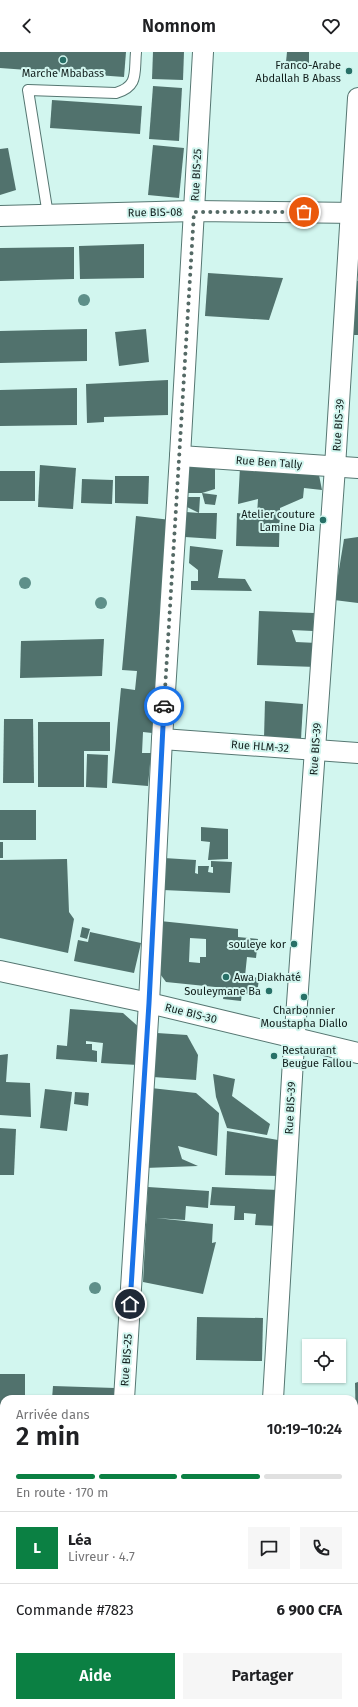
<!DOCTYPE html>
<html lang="fr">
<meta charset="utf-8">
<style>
:root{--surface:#fff;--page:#f6f6f6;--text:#202124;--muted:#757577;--line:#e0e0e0;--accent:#0b8043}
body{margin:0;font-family:"Fira Sans",sans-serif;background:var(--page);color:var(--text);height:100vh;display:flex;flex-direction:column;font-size:15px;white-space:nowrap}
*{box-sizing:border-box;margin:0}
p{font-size:13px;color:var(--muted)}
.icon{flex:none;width:22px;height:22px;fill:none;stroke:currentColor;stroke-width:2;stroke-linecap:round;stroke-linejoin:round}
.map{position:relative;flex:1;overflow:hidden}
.sheet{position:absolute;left:0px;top:1343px;width:358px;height:312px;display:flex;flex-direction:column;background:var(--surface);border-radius:12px 12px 0 0;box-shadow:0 1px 3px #0004}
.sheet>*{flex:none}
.buttons{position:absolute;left:302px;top:1287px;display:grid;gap:8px}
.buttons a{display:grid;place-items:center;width:44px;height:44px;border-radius:0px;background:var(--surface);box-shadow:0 1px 3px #0004;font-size:20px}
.pin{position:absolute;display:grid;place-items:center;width:34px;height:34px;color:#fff;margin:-17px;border:2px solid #fff;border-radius:50%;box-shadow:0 1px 4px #0007}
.courier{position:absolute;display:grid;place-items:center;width:40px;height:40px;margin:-20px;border:3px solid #1a73e8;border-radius:50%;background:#fff;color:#222;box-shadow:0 1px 5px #0007}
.headline em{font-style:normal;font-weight:600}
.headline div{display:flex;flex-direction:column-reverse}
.headline{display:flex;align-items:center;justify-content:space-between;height:68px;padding:0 16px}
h1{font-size:26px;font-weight:600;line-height:30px}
.bar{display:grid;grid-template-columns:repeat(4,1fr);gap:6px 4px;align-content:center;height:48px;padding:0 16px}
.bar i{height:5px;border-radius:3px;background:var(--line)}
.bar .current{background:var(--accent)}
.bar p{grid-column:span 4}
.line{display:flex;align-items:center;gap:10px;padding:0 16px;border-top:1px solid var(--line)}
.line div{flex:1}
.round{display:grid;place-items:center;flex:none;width:42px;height:42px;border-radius:0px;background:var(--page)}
.cta{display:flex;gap:8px;margin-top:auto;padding:8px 16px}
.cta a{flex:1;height:46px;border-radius:0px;background:var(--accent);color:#fff;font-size:16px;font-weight:600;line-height:46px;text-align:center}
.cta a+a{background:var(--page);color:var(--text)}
header{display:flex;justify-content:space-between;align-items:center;height:52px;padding:0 16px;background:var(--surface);font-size:18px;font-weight:600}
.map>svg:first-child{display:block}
</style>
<header><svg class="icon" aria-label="back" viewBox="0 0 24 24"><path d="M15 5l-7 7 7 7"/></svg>Nomnom<svg class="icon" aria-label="heart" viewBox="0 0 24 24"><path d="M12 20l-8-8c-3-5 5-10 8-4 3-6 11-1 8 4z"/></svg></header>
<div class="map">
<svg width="358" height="1655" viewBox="0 0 358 1655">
<rect width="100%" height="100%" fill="#d2f6ef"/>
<g fill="#51726d" fill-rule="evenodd">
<path d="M0,0H126L124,25L0,16Z"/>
<path d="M153,0H184L183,28L152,27Z"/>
<path d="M287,0H309V11L286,10Z"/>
<path d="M153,34L182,36L179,89L149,87Z"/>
<path d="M52,48L142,54L140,82L50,76Z"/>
<path d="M153,93L184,96L179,146L148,143Z"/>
<path d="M8,96L16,138L0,143V97Z"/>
<path d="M144,192V226L80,227L79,194Z"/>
<path d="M74,195V227L0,229V196Z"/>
<path d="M208,221L283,226L269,268L205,264Z"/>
<path d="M348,228L358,229V283H351Z"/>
<path d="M87,277V309L0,311V279Z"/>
<path d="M146,277L149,310L119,314L115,280Z"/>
<path d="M168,328V363L104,365V370L87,371L86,332Z"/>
<path d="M77,336V373L0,374V338Z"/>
<path d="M40,413L76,416L73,457L38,455Z"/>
<path d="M188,413H215V437L202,441L217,443L215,453L205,452L202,441H188Z"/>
<path d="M240,415L319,423L322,438L304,436L303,446L280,456L279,495L236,494L237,461L257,463L258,447L238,452Z"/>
<rect x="0" y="419" width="35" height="30"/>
<path d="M115,424H149L148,452L115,451Z"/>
<path d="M82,427L113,428L112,452L81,451Z"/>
<path d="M185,445H200L199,461H217L216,487L185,485L186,460L199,461L185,454Z"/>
<path d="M136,464L171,468L152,681L143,680L142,701H151L148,734L112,731L121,636L135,638L137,619L122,618Z"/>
<path d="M358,485V551L334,548L344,487Z"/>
<path d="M190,494L223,498L218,526L245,527L252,539L191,538V529H198V518L189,511Z"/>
<path d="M259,559L314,561L313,579L292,578L296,590L317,591L316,615L257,613Z"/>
<path d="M104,587L102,624L20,626L21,589Z"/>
<path d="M265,649L303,652L301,687L264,686Z"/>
<path d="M4,667H33L34,731H3Z"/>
<path d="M38,670H110V699H84V735H38Z"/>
<path d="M87,702L108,703L107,736L86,735Z"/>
<rect x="0" y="758" width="36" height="30"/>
<path d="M201,775L228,777V807L208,808L210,790L201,789Z"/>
<rect x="0" y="790" width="3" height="16"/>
<path d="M164,806L196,808L195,821L198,822V814H209L208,820L213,821V815H211V809L232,810L230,841L163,838Z"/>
<path d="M67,807L69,860L74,867L68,901L0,886V808Z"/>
<path d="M160,869L238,877V885L258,887L256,906L247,905L245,924L259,926L257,943L242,941L241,949L223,947L225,936L166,930L155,915ZM190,886L206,887V905H200V911L189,910Z"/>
<path d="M82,875L90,877L87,887L80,885Z"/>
<path d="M90,880L141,891L134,921L74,909L78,888L88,890Z"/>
<path d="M70,957L123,961L141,977L138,1013L101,1011L103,991L86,989V992H92V998L97,999V1010L56,1007L57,993L67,994Z"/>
<path d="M157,981L187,983L198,1003L196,1028L153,1025Z"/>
<path d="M8,1002L6,1030L30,1031L31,1065L0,1063V1003Z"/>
<path d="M213,1022L235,1027L232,1044L270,1072L267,1083L227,1076L216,1045Z"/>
<path d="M151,1036L196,1041L219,1061L217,1104L178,1094L182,1107L198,1114L145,1116Z"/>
<path d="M45,1037L72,1040L67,1079L40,1076Z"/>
<path d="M75,1040L89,1041L88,1054L74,1052Z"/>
<path d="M0,1076L16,1077L14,1123H0Z"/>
<path d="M227,1079L278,1088L281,1124L225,1123Z"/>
<path d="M148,1135L209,1139L208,1156L186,1154L185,1168L156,1166L213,1172L212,1191L216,1190L203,1242L143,1230Z"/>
<path d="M212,1135L279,1138L277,1174L255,1173L256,1162L244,1161V1168H234L235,1154L210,1153Z"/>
<path d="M197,1265L263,1266L262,1309L196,1308Z"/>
<path d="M0,1322H25V1347H4V1386H0Z"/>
<path d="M358,1330V1381H356L355,1331Z"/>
<path d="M53,1334L115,1336V1347H52Z"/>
<rect x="0" y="1444" width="4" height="52"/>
</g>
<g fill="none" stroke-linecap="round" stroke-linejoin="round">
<g stroke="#567772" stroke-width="12">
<path id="lane" d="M48,163L28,38L116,41C139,34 134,21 136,0"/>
</g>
<g stroke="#567772" stroke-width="22">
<g id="street">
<path d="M0,164L195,159L358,161"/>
<path d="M180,404L358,416"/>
<path d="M162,687L358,701"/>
<path d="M0,919L149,951L358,1001"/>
<path d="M124,1347L149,951L162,687L180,404L203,0"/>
<path d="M273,1347L293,1008L335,415L358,46"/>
<path d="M104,1655V1651"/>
<path d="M254,1655L255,1651"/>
</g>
</g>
<use href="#lane" stroke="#fff" stroke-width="10"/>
<use href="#street" stroke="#fff" stroke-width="20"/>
</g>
<g fill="#5e8f89">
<circle cx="84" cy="248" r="6"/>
<circle cx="25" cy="531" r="6"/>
<circle cx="101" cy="551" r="6"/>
<circle cx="95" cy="1236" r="6"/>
</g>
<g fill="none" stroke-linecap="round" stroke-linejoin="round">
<path stroke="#546965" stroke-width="4" stroke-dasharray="0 7.2" d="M164,654L194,160H304"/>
<path stroke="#1a73e8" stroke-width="5" d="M130,1252L149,951L164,654"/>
</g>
<g fill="#287067" stroke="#d2f6ef" stroke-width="1.5">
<circle cx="63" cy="8" r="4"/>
<circle cx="349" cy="19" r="4"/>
<circle cx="323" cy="468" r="4"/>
<circle cx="294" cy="892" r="4"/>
<circle cx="226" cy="925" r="4"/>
<circle cx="269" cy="939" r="4"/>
<circle cx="304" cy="945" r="4"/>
<circle cx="274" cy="1004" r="4"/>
</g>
<g text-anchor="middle" stroke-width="4" stroke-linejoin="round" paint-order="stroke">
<g font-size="11" fill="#101d1b" stroke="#d2f6ef" text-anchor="end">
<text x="341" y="17">Franco-Arabe<tspan x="341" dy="13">Abdallah B Abass</tspan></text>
<text x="63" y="25" text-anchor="middle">Marche Mbabass</text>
<text x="315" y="466">Atelier couture<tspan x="315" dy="13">Lamine Dia</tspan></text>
<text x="286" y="896">souleye kor</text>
<text x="234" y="929" text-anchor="start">Awa Diakhaté</text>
<text x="261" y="943">Souleymane Ba</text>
<text x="304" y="962" text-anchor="middle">Charbonnier<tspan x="304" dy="13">Moustapha Diallo</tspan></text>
<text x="282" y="1002" text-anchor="start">Restaurant<tspan x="282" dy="13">Beugue Fallou</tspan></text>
</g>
<g font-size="11" fill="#101d1b" stroke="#d2f6ef">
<text transform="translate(196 123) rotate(-87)" y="4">Rue BIS-25</text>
<text transform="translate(155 160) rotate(-1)" y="4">Rue BIS-08</text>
<text transform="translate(338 373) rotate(-86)" y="4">Rue BIS-39</text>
<text transform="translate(269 410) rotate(4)" y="4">Rue Ben Tally</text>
<text transform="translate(260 694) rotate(4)" y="4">Rue HLM-32</text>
<text transform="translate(315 697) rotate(-86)" y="4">Rue BIS-39</text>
<text transform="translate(191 961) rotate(14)" y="4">Rue BIS-30</text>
<text transform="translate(290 1056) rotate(-87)" y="4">Rue BIS-39</text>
<text transform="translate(126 1308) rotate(-86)" y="4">Rue BIS-25</text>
</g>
</g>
</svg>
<div class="buttons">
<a><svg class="icon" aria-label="locate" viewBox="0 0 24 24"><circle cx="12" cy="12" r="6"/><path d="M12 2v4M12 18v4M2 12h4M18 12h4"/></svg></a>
</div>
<div class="pin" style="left:304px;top:160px;background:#ea580c"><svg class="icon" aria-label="bag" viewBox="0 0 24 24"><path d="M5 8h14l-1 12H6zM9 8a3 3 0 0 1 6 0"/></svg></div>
<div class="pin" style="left:130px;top:1252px;background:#1f2937"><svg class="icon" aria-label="home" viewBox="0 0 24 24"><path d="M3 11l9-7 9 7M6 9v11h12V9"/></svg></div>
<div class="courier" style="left:164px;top:654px"><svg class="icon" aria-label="car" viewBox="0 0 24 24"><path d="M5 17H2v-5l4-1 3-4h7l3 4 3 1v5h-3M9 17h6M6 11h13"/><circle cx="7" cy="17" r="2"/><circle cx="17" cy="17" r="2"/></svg></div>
<section class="sheet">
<div class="headline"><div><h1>2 min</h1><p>Arrivée dans</p></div><em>10:19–10:24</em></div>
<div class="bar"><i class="current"></i><i class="current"></i><i class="current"></i><i></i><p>En route · 170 m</p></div>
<div class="line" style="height:72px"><b class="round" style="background:var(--accent);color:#fff">L</b><div><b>Léa</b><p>Livreur · 4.7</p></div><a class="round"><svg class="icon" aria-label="chat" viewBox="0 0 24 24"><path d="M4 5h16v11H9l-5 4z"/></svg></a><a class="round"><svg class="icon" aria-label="phone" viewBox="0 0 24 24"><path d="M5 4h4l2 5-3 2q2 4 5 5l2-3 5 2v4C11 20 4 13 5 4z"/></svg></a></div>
<div class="line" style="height:52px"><div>Commande #7823</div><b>6 900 CFA</b></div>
<div class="cta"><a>Aide</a><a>Partager</a></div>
</section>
</div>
